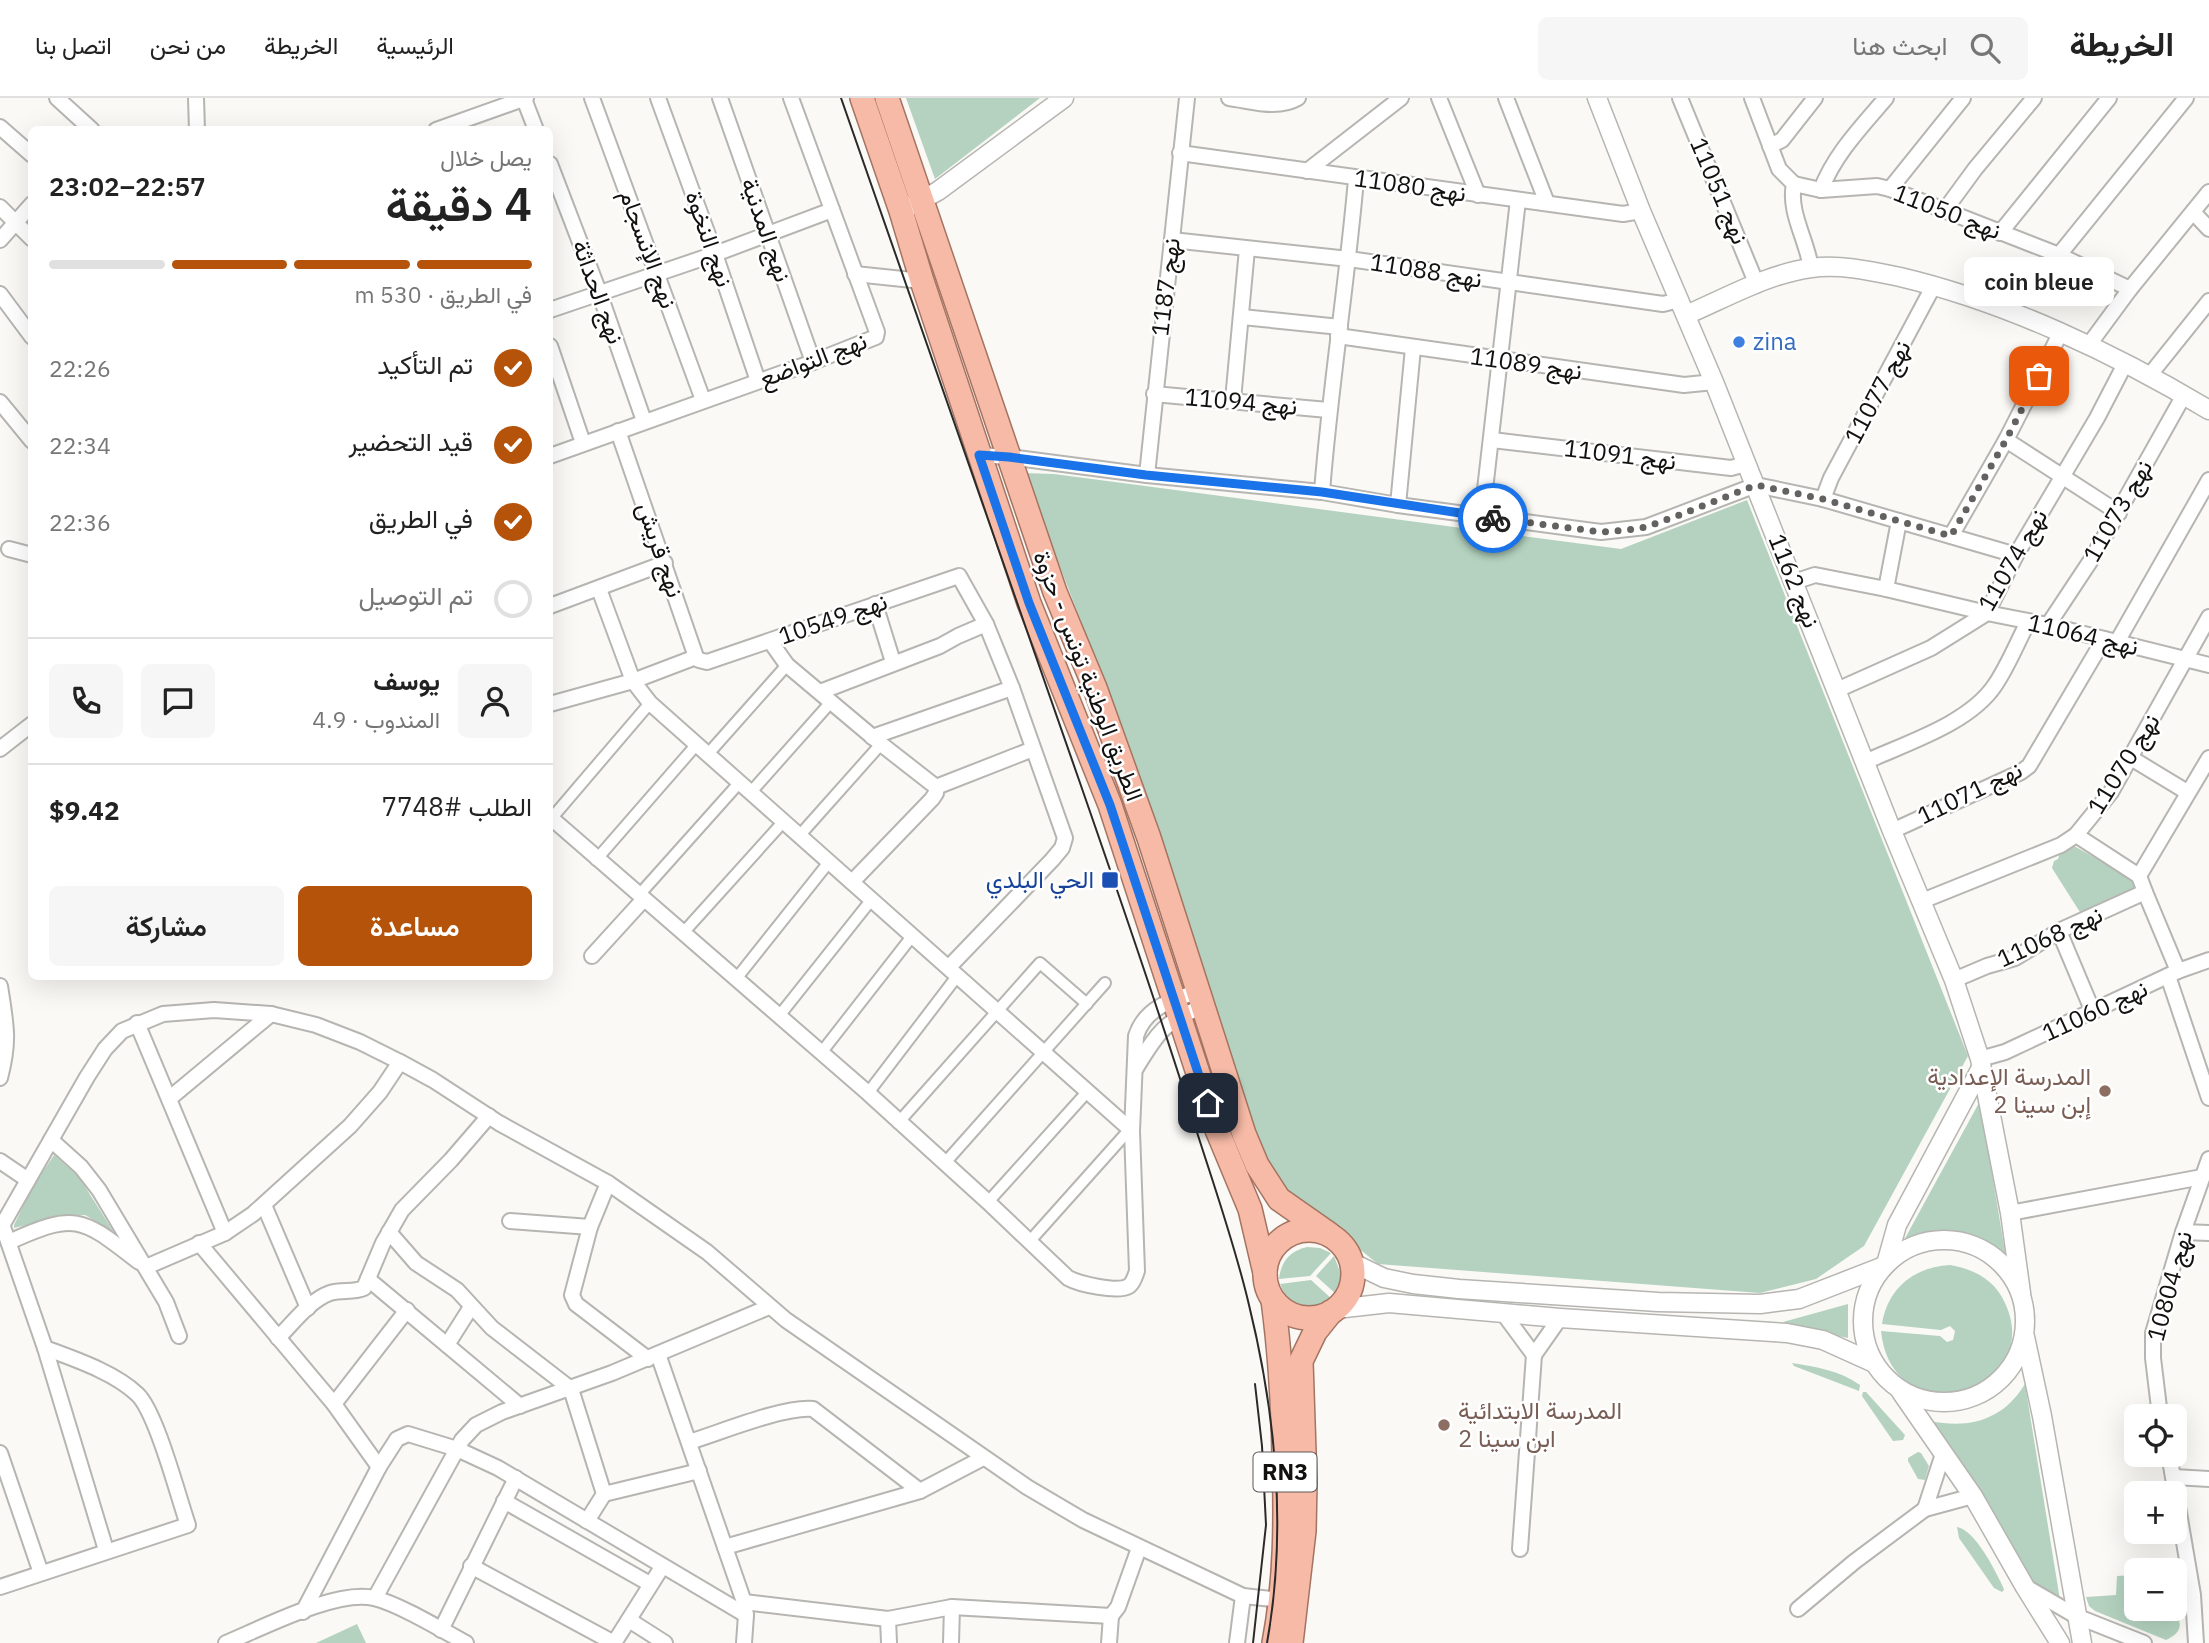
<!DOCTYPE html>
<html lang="ar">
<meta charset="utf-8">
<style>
:root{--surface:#fff;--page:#f6f6f6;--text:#222;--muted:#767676;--line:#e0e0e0;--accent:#b45309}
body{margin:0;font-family:"IBM Plex Sans",Vazirmatn,sans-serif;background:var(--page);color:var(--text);direction:rtl;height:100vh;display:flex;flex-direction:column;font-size:26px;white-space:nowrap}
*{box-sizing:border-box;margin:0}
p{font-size:23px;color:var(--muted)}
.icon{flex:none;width:38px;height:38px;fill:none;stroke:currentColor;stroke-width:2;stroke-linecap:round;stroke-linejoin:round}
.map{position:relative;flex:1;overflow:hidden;direction:ltr}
.drawer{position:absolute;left:28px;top:28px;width:525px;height:854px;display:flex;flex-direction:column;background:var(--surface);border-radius:10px;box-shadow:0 7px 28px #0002;direction:rtl}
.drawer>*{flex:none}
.buttons{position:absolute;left:2124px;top:1306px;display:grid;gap:14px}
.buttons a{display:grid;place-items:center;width:63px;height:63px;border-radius:10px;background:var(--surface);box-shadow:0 7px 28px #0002;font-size:35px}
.pin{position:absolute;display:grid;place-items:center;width:60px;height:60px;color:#fff;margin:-30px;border-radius:14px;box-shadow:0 4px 10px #0006}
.courier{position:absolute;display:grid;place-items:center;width:70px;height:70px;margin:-35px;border:5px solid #1a73e8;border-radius:50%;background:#fff;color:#222;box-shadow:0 2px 9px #0007}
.bubble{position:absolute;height:49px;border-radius:10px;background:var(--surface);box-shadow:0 7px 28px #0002;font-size:23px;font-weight:600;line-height:49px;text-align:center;direction:rtl}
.head em{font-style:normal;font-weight:600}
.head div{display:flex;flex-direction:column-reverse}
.head{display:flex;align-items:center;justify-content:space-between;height:119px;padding:0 21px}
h1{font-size:46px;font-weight:600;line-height:52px}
.bar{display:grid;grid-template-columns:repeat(4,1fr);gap:10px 7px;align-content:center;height:84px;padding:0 21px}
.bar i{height:9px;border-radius:5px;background:var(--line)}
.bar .active{background:var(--accent)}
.bar p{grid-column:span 4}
.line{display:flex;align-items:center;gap:18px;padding:0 21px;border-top:2px solid var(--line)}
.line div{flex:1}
.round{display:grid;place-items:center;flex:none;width:74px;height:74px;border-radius:10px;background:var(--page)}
ol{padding:0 21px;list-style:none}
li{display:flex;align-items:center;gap:21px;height:77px}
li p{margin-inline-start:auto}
li .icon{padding:7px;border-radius:50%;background:var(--accent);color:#fff;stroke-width:4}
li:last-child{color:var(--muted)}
li i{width:38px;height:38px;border:4px solid var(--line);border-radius:50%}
.button{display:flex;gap:14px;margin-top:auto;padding:14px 21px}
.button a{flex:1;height:80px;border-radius:10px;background:var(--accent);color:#fff;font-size:28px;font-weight:600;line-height:80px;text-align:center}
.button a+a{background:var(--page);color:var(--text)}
header{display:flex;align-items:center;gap:42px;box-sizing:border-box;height:98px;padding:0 35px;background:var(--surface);border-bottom:2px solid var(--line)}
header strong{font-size:33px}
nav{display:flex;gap:38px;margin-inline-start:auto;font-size:24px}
.search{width:490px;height:63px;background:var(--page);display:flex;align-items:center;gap:18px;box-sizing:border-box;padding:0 24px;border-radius:10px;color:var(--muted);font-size:26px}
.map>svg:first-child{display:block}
</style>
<header>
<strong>الخريطة</strong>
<div class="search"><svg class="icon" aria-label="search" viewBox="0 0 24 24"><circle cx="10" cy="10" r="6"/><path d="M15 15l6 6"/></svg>ابحث هنا</div>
<nav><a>الرئيسية</a><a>الخريطة</a><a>من نحن</a><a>اتصل بنا</a></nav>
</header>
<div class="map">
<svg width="2209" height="1545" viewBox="0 0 2209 1545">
<rect width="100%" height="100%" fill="#faf9f5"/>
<g fill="#b4d2bf">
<path d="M906,0H1040L935,81Z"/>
<path d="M1024,375L1054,376L1621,451L1747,402L1968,958L1864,1148L1816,1181L1760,1195L1378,1166L1271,1080L1258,1052L1194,846L1120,625Z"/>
<path d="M2074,748L2135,782L2142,790L2083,819L2052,770L2054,763L2058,761L2060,755Z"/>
<path d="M1980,1003L2007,1166C1974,1138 1944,1131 1903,1144Z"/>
<path d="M54,1057L79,1079L113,1133L85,1117L60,1119L14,1130V1127L32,1090Z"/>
<path d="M1307,1149L1320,1150L1331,1155L1310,1178L1279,1181C1281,1163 1290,1153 1307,1149Z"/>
<path d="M1334,1158L1342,1179L1337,1197L1316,1178Z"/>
<path d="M1950,1167C1974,1171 1995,1182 2005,1205C2047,1295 1892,1341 1881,1233L1940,1238L1947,1244L1953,1242L1955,1233L1950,1228L1941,1232L1882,1226C1888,1190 1914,1169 1950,1167Z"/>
<path d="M1311,1182L1333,1202C1313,1218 1289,1210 1280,1186Z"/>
<path d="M1848,1206V1240L1798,1230L1783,1224Z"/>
<path d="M1792,1265C1816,1269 1839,1272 1860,1287L1859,1293L1794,1268Z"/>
<path d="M2025,1286L2060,1502L2034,1487L1930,1323C1970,1331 2003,1322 2025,1286Z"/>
<path d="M1863,1294H1866L1905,1337L1903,1342L1893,1343L1862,1298Z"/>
<path d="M1918,1354L1921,1355L1929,1368L1925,1382L1918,1381L1908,1363V1360Z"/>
<path d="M1957,1429C1975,1432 1995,1472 2003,1489L2004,1492L2002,1494L1994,1490L1959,1440Z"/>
<path d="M2135,1469L2138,1472L2137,1510H2171C2183,1523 2184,1534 2166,1542L2095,1513L2089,1508L2086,1499L2116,1497L2117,1478L2134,1477Z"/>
<path d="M357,1526L366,1545H316Z"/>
</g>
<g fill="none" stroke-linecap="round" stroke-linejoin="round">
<g stroke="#b6b5b2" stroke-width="14">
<g id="pedestrian">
<path d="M708,656L787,567"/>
<path d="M751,694L831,604"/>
<path d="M551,721L650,605"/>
<path d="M800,737L881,646"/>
<path d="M596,762L697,646"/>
<path d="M639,797L740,684"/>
<path d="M683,835L784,723"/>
<path d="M736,881L829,764"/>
<path d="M779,918L872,801"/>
<path d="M821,955L913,837"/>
<path d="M868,995L958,877"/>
<path d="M898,1025L1040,865L1087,906"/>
<path d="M944,1066L1105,885"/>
<path d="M988,1104L1088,993"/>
<path d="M1029,1144L1130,1031"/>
</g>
</g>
<g stroke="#b6b5b2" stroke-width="18">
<g id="minor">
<path d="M57,0L92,32"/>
<path d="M196,0L197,32"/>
<path d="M592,0L703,302"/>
<path d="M658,0L715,156L758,283"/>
<path d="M720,0L813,264"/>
<path d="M1229,0C1252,3 1277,12 1298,0"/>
<path d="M1439,0L1478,97"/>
<path d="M1506,0L1547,105"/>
<path d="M1680,0L1757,187"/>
<path d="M1752,0L1779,71L1794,86C1788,114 1807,142 1811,170"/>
<path d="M524,1L536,32"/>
<path d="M0,29L32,57"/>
<path d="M436,32L526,0"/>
<path d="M1770,48L1782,42L1815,0"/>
<path d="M1180,55L1623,116L1641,113"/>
<path d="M550,66L599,194L644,323"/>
<path d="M1307,73L1401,0"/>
<path d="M1794,86L1821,92L1877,88L1890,91L2059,157L2130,191"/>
<path d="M1890,91L1963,0"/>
<path d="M1821,92C1834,57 1862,28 1886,0"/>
<path d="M0,109L32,141"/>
<path d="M1945,112L1975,71L2034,0"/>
<path d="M2193,114L2209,131"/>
<path d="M2000,135L2109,0"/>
<path d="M0,142L32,106"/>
<path d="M1172,142L1349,161L1663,206L1679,202"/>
<path d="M2059,157L2186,0"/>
<path d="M855,176L922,183"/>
<path d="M0,196L32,239"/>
<path d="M550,212L715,156L832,112"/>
<path d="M1242,219L1340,229"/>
<path d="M1338,238L1684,287L1714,284"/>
<path d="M550,248L583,345"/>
<path d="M2088,248L2130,191L2209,94"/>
<path d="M2149,278L2209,203"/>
<path d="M1154,296L1328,312"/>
<path d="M1233,302L1247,151"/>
<path d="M0,304L32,343"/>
<path d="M618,333L696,559L699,562L707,564L959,478L986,526L1012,590L1065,740L1062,750L1052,762L949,869"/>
<path d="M1492,342L1731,370L1746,366"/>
<path d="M2006,342L2119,415"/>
<path d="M979,357L1009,359L1147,377L1322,394L1398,407L1601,434L1646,429L1756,387L1823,401L2016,457"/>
<path d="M550,358L813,264L876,239L877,234L791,0"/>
<path d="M1147,377L1187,0"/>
<path d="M1322,394C1330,289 1347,186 1356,81"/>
<path d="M1823,401L1831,380L1934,187"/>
<path d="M1398,407L1413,250"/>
<path d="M1482,418L1518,102"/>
<path d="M1951,438L2006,342L2060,236"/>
<path d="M9,451L32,457"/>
<path d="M1794,484L1815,477L1886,491L1987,515L2048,527L2209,567"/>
<path d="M599,491L633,583L650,605L1132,1033"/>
<path d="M1886,491L1899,423"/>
<path d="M875,506L893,564"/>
<path d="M550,508L665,465"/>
<path d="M2048,527L2093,459L2184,297"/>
<path d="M770,543L787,567L881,646L936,689V695L932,701L852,784"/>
<path d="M2117,544L2209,382"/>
<path d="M1837,592L1931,550L1987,515L2016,457L2097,320L2125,266"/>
<path d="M820,594L940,548L958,538L986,526"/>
<path d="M550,606L633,583L696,559"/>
<path d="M872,639L1012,590"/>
<path d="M0,651L32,626"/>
<path d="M2131,660L2187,694"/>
<path d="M1865,664C1906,645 1969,626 1995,587C2008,568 2017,545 2028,524"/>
<path d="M936,689L1033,651"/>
<path d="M550,719L868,995L988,1104L1068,1180C1079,1186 1118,1195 1129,1188C1134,1184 1135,1178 1137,1173L1132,1033L1136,938C1145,910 1171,902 1197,894"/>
<path d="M1892,733L2021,674L2029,668L2104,541"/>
<path d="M2076,737L2139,778"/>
<path d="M2145,794L2178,873"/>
<path d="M1922,803L2061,747L2076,737L2111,694L2209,519"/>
<path d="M2059,833L2093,914"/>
<path d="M592,858L644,801"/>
<path d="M2168,878L2209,1000"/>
<path d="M1954,882L1987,868L2015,860L2059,833L2145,794L2139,778L2209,660"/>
<path d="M0,888C6,927 10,942 0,980"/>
<path d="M137,925L225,1135"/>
<path d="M1980,961L2005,954L2178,873L2209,862"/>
<path d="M1136,970C1157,936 1164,923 1202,909"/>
<path d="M170,1000L271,916"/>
<path d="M51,1042L81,1069L99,1092L166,1204L179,1238"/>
<path d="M0,1063L28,1082"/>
<path d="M608,1085L590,1129L572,1197L576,1206L648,1261"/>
<path d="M264,1107L308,1210"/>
<path d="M2010,1115L2202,1079"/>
<path d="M510,1123L590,1129"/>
<path d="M2,1126L45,1250L106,1452"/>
<path d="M0,1131L87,979L105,951L122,933L163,916L214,912L271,916L316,927L360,944L400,964L433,982L499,1025L608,1085L707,1154L786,1222L1027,1389L1083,1422L1243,1498L1282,1502"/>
<path d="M389,1134L416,1165L457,1192L492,1230L571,1291L604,1396L587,1423"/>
<path d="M2183,1134L2209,1135"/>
<path d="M9,1144C77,1113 82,1120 139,1164"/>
<path d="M199,1145L334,1306L379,1369"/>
<path d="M146,1169L225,1135L253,1116L350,1028L380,994L400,964"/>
<path d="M368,1181L520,1308"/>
<path d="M1503,1215L1534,1257L1560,1220"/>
<path d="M278,1240C293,1225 310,1202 330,1195C341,1191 354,1195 364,1190L383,1145L402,1112L451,1062L489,1018"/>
<path d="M447,1247L471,1209"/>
<path d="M658,1256L744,1504L746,1517L744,1545"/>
<path d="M334,1306L407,1212"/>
<path d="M2160,1318L2153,1260V1235L2183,1134L2209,1061"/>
<path d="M689,1344C719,1335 784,1308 813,1311L920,1393"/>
<path d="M0,1355L41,1475"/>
<path d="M1943,1356L1925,1411L1973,1398"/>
<path d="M2169,1356L2193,1497L2196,1545"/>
<path d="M2174,1379L2209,1381"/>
<path d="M604,1396L699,1373"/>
<path d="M504,1403L650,1486"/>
<path d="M725,1449L920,1393L983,1360"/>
<path d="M1520,1451L1534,1257"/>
<path d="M471,1468L614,1545"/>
<path d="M0,1489L188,1427C178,1398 156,1313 137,1296C114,1274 74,1261 45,1250"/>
<path d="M2026,1489L2076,1518L2144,1545"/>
<path d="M375,1500L462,1342L476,1327L502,1314L612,1275L769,1209"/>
<path d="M744,1504L888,1521L952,1509L1111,1518L1118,1509L1139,1450"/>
<path d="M1798,1511L1854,1464L1925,1411"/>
<path d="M303,1514L379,1369L397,1341L408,1336L457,1351L498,1370L746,1517"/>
<path d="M888,1521L889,1545"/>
<path d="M629,1522L665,1545"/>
<path d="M441,1532L516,1380"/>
<path d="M226,1545C262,1530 337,1491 374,1500C399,1506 442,1532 466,1545"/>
<path d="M614,1545L662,1469"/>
<path d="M951,1545L952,1509"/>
<path d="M1109,1545L1111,1518"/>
<path d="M1237,1545L1243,1498"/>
</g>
</g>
<g stroke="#b6b5b2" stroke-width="21">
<g id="tertiary">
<path d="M1597,0L1641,113L1714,284L1892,733L1954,882L1980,961L2010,1115L2021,1195"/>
<path d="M913,107L938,93L1064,0"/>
<path d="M1686,217C1726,200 1767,176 1811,170C1841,166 1871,173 1900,179C2006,204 2116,256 2209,312"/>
<circle cx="1944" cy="1223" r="81"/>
<path d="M1353,1165L1384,1180L1413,1186L1459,1191L1658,1204L1760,1206L1799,1201L1884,1168"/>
<path d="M1886,1166L1897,1127L1981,970"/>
<path d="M1336,1211L1389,1205L1560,1220L1787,1235L1823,1242L1874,1265"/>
<path d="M2025,1239L2042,1318L2082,1545"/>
<path d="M1901,1294L1973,1398L2025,1489L2060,1545"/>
</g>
</g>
<g stroke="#a47463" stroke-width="26">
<g id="trunk">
<path d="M862,0L901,113L922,183L1029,505L1110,707L1215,1027L1250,1111L1265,1175"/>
<path d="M887,0L1055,494L1095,590L1149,740L1244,1036L1257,1067L1279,1101L1329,1136"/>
<circle cx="1309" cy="1176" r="44"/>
<path d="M1273,1202C1280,1254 1283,1305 1284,1357C1286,1421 1286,1482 1274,1545"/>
<path d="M1291,1545L1304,1433L1305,1385L1301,1263L1315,1234L1331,1214"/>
</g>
</g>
<use href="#pedestrian" stroke="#fff" stroke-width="10"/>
<use href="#minor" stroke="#fff" stroke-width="14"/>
<use href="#tertiary" stroke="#fff" stroke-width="18"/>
<use href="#trunk" stroke="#f6baa6" stroke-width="23"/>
<g stroke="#2b2a29" stroke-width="2">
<path d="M841,0C919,228 999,455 1079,682C1119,797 1159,912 1195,1028C1214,1088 1235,1147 1249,1207C1276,1317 1287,1433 1267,1545"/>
<path d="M1253,1545L1266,1427L1262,1348L1255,1286"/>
</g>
</g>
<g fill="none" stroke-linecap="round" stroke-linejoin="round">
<path stroke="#636260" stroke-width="7" stroke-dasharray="0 12.6" d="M1493,420L1601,434L1627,432L1646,429L1677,418L1756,387L1823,401L1951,438L2006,342L2039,278"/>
<path stroke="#1a73e8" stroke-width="9" d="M1208,1005L1110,707L1029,505L979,357L1009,359L1146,377L1322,394L1493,420"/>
</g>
<circle fill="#3f7fe0" stroke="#fff" stroke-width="2.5" cx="1739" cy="244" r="7"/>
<rect fill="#1a4fb4" stroke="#fff" stroke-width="2.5" x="1101" y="773" width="18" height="18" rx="3.5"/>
<g fill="#8d6e63" stroke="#fff" stroke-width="2.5">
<circle cx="2105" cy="993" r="7"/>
<circle cx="1444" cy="1327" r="7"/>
</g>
<g text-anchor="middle" stroke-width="5" stroke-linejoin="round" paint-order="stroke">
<rect fill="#fff" stroke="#595858" stroke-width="2" x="1253.5" y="1354.5" width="63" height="39" rx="5"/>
<g font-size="23" font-weight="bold" fill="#121110">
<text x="1285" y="1382">RN3</text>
</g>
<g font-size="24" fill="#121110" stroke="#fff">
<text transform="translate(1410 88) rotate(8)" y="8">نهج 11080</text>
<text transform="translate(1719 93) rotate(67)" y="8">نهج 11051</text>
<text transform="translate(1947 114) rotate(21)" y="8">نهج 11050</text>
<text transform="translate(766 132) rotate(71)" y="8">نهج المدنية</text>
<text transform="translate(709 141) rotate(71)" y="8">نهج النخوة</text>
<text transform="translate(648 151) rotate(70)" y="8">نهج الإنسجام</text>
<text transform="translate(1426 173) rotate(9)" y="8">نهج 11088</text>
<text transform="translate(1166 189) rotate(-83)" y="8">نهج 1187</text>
<text transform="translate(598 194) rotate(70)" y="8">نهج الحداثة</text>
<text transform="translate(813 262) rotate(-21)" y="8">نهج التواضع</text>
<text transform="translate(1526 266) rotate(8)" y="8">نهج 11089</text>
<text transform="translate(1878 294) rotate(-62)" y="8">نهج 11077</text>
<text transform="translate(1241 304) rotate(5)" y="8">نهج 11094</text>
<text transform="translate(1620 357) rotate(7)" y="8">نهج 11091</text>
<text transform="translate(2118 413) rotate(-60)" y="8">نهج 11073</text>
<text transform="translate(660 452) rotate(71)" y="8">نهج قريش</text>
<text transform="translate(2013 462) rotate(-60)" y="8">نهج 11074</text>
<text transform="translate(1794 483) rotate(68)" y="8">نهج 1162</text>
<text transform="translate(833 521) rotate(-19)" y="8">نهج 10549</text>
<text transform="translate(2083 537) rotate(13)" y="8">نهج 11064</text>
<text transform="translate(1088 578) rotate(69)" y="8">الطريق الوطنية تونس - حزوة</text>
<text transform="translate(2124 666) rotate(-58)" y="8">نهج 11070</text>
<text transform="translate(1970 695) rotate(-26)" y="8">نهج 11071</text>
<text transform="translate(2050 839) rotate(-25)" y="8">نهج 11068</text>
<text transform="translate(2095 913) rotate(-25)" y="8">نهج 11060</text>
<text transform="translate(2170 1188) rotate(-75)" y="8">نهج 10804</text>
</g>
<g font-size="24" fill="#366cbe" stroke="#fff" text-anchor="start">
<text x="1753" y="252">zina</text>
</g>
<g font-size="24" fill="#164399" stroke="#fff" text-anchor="end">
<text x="1094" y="790">الحي البلدي</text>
</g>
<g font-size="24" fill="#785e54" stroke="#fff" text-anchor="end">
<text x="2091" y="987">المدرسة الإعدادية<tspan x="2091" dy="28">إبن سينا 2</tspan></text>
<text x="1458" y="1321" text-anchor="start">المدرسة الابتدائية<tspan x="1458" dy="28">ابن سينا 2</tspan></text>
</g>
</g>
</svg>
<div class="buttons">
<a><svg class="icon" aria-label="locate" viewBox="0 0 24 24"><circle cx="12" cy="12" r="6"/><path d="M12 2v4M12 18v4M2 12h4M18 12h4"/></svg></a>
<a>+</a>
<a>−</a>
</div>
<div class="pin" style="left:2039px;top:278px;background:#ea580c"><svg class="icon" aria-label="bag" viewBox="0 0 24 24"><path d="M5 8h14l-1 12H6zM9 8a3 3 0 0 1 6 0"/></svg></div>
<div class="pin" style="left:1208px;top:1005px;background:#1f2937"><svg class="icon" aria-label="home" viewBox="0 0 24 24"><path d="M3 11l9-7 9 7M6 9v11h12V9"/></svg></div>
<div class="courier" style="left:1493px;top:420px"><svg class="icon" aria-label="bike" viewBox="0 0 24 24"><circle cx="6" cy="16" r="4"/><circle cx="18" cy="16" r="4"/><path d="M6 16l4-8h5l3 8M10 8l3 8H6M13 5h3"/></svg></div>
<div class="bubble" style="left:1964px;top:159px;width:150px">coin bleue</div>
<section class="drawer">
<div class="head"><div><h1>4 دقيقة</h1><p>يصل خلال</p></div><em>22:57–23:02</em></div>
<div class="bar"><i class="active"></i><i class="active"></i><i class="active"></i><i></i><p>في الطريق · 530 m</p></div>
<ol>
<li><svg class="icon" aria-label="check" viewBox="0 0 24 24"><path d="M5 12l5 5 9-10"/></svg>تم التأكيد<p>22:26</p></li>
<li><svg class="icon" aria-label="check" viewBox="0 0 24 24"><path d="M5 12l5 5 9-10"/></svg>قيد التحضير<p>22:34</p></li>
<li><svg class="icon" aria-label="check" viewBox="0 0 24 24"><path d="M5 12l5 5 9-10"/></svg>في الطريق<p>22:36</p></li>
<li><i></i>تم التوصيل</li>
</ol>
<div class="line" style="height:126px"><a class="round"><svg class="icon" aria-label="person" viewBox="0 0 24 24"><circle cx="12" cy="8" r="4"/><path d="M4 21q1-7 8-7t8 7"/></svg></a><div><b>يوسف</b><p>المندوب · 4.9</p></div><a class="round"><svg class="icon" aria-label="chat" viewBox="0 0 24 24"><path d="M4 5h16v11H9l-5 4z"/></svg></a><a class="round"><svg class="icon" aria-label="phone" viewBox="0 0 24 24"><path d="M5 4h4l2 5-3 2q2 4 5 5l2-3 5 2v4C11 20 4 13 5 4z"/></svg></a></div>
<div class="line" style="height:91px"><div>الطلب #7748</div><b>$9.42</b></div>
<div class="button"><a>مساعدة</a><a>مشاركة</a></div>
</section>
</div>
